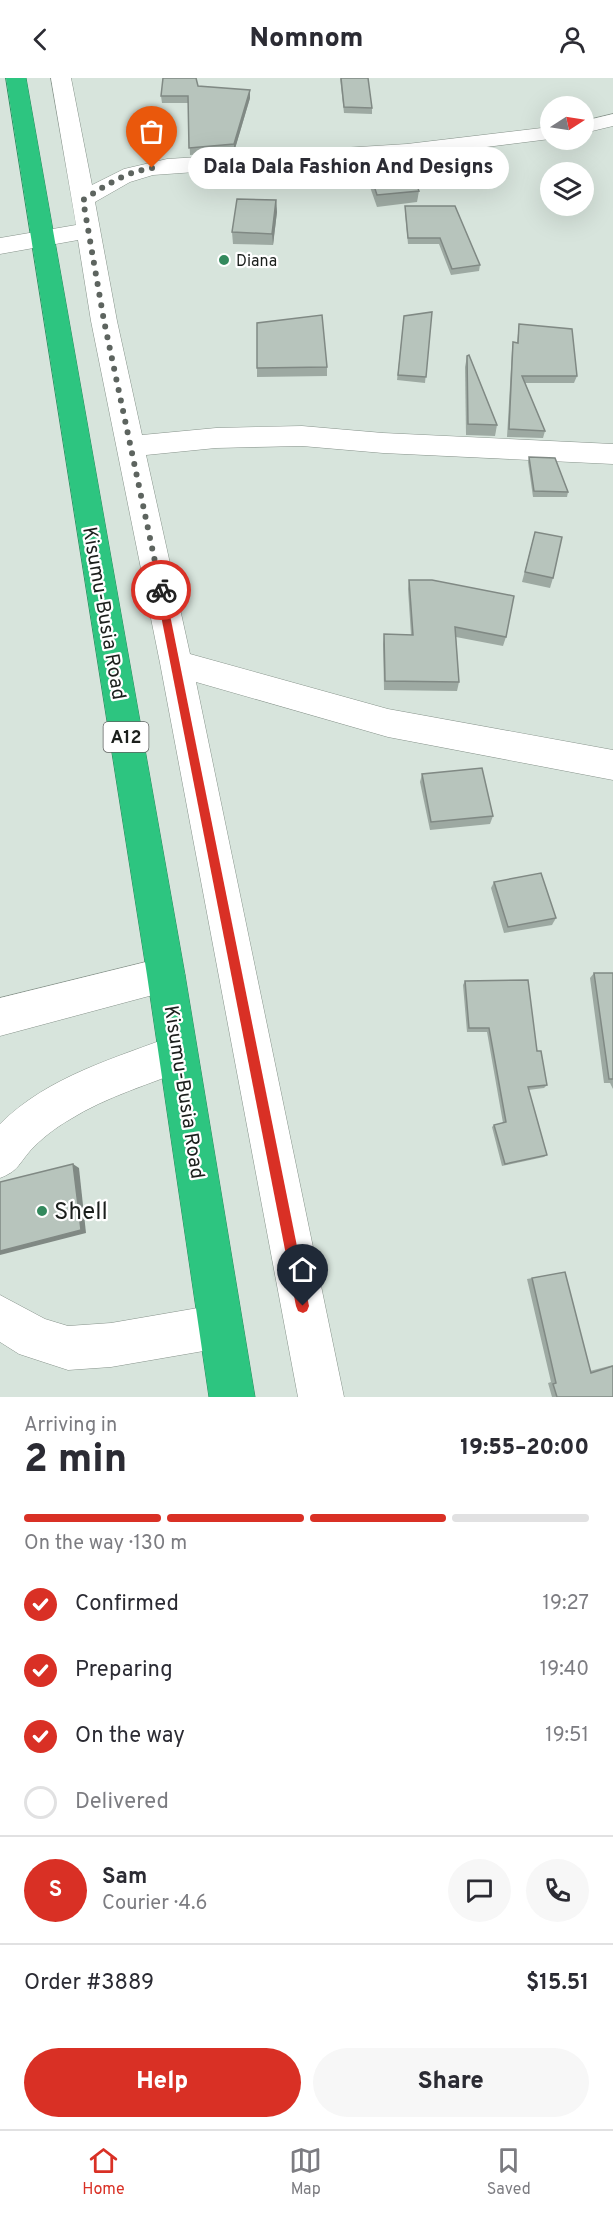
<!DOCTYPE html>
<meta charset="utf-8">
<style>
:root{--surface:#fff;--page:#f7f7f7;--text:#2b2b33;--muted:#7c7c81;--line:#e1e1e2;--accent:#d93025}
body{margin:0;font-family:Overpass,sans-serif;background:var(--page);color:var(--text);height:100vh;display:flex;flex-direction:column;font-size:22px;white-space:nowrap}
*{box-sizing:border-box;margin:0}
p{font-size:20px;color:var(--muted)}
.icon{flex:none;width:33px;height:33px;fill:none;stroke:currentColor;stroke-width:2;stroke-linecap:round;stroke-linejoin:round}
.map{position:relative;height:1319px;overflow:hidden}
.drawer{display:flex;flex-direction:column;background:var(--surface);flex:1}
.drawer>*{flex:none}
.needle{width:39px;rotate:78deg}
.buttons{position:absolute;left:540px;top:18px;display:grid;gap:12px}
.buttons a{display:grid;place-items:center;width:54px;height:54px;border-radius:50%;background:var(--surface);box-shadow:0 6px 24px #0002;font-size:30px}
.pin{position:absolute;display:grid;place-items:center;width:51px;height:51px;color:#fff;margin:-62px -26px;border-radius:50% 50% 50% 0;rotate:-45deg;box-shadow:0 0 6px #0007}
.pin .icon{rotate:45deg}
.courier{position:absolute;display:grid;place-items:center;width:60px;height:60px;margin:-30px;border:4px solid #d93025;border-radius:50%;background:#fff;color:#222;box-shadow:0 2px 8px #0007}
.bubble{position:absolute;height:42px;border-radius:21px;background:var(--surface);box-shadow:0 6px 24px #0002;font-size:20px;font-weight:800;line-height:42px;text-align:center}
.head em{font-style:normal;font-weight:800}
.head div{display:flex;flex-direction:column-reverse}
.head{display:flex;align-items:center;justify-content:space-between;height:102px;padding:0 24px}
h1{font-size:39px;font-weight:800;line-height:45px}
.bar{display:grid;grid-template-columns:repeat(4,1fr);gap:9px 6px;align-content:center;height:72px;padding:0 24px}
.bar i{height:8px;border-radius:4px;background:var(--line)}
.bar .active{background:var(--accent)}
.bar p{grid-column:span 4}
.line{display:flex;align-items:center;gap:15px;padding:0 24px;border-top:2px solid var(--line)}
.line div{flex:1}
.round{display:grid;place-items:center;flex:none;width:63px;height:63px;border-radius:32px;background:var(--page)}
ol{padding:0 24px;list-style:none}
li{display:flex;align-items:center;gap:18px;height:66px}
li p{margin-inline-start:auto}
li .icon{padding:6px;border-radius:50%;background:var(--accent);color:#fff;stroke-width:4}
li:last-child{color:var(--muted)}
li i{width:33px;height:33px;border:3px solid var(--line);border-radius:50%}
.primary-button{display:flex;gap:12px;margin-top:auto;padding:12px 24px}
.primary-button a{flex:1;height:69px;border-radius:36px;background:var(--accent);color:#fff;font-size:24px;font-weight:800;line-height:69px;text-align:center}
.primary-button a+a{background:var(--page);color:var(--text)}
header{display:flex;justify-content:space-between;align-items:center;height:78px;padding:0 24px;background:var(--surface);font-size:27px;font-weight:800}
.menu{display:flex;justify-content:space-around;align-items:center;height:84px;border-top:2px solid var(--line);background:var(--surface);font-size:16px;color:var(--muted)}
.menu a{display:grid;justify-items:center;gap:3px}
.menu .active{color:var(--accent)}
.map>svg:first-child{display:block}
</style>
<header><svg class="icon" aria-label="back" viewBox="0 0 24 24"><path d="M15 5l-7 7 7 7"/></svg>Nomnom<svg class="icon" aria-label="person" viewBox="0 0 24 24"><circle cx="12" cy="8" r="4"/><path d="M4 21q1-7 8-7t8 7"/></svg></header>
<div class="map">
<svg width="613" height="1319" viewBox="0 0 613 1319">
<rect width="100%" height="100%" fill="#d7e4dc"/>
<g fill="none" stroke-linecap="round" stroke-linejoin="round">
<g stroke="#87938b" stroke-width="1">
<g id="minor">
<path d="M51,0H71L92,107L124,91L167,81L407,66L550,49V61L407,79L153,97L130,104L95,124L117,243L142,357L216,350L302,348L383,355L613,366V386L383,375L302,368L216,370L146,377L190,576L388,631L613,672V702L388,659L196,604L344,1319H298L160,585L91,243L78,162L0,176V160L76,147Z"/>
<path d="M613,36V48L584,55V43Z"/>
<path d="M166,879L179,884L185,897L179,910L0,958V920Z"/>
<path d="M178,956L192,961L197,975L192,989C151,1006 107,1018 69,1042C55,1050 41,1061 30,1073C18,1087 18,1093 0,1100V1046C48,998 116,980 178,956Z"/>
<path d="M0,1217L45,1241L68,1248L111,1245L221,1226L236,1233L243,1248L236,1263L221,1270L111,1289L68,1292L19,1276L0,1264Z"/>
</g>
</g>
<g stroke="#278b5d" stroke-width="1">
<path id="highway" d="M6,0H26L185,897L255,1319H209L147,897Z"/>
</g>
<use href="#minor" fill="#fff" fill-rule="evenodd"/>
<use href="#highway" fill="#2dc580" fill-rule="evenodd"/>
</g>
<g fill="#9da9a2">
<path d="M340,0L372,30V36L344,35Z"/>
<path d="M198,8L250,20L234,74L190,77L188,25H162L161,18Z"/>
<path d="M364,77L419,113L417,124L377,129L363,89Z"/>
<path d="M276,122L277,134L273,167L233,166L232,154Z"/>
<path d="M405,128L480,187L479,193L451,197L439,166H408L405,134Z"/>
<path d="M432,234L425,305L397,302L404,238Z"/>
<path d="M519,246L577,298L574,305H525L545,353L543,360L507,359L512,272L513,264L517,265Z"/>
<path d="M467,278L497,347L495,358L466,357L465,289Z"/>
<path d="M327,289V298L257,299V290Z"/>
<path d="M529,379L568,414L567,419H533L528,384Z"/>
<path d="M535,454L553,500L550,510L522,504Z"/>
<path d="M409,502L506,559L503,568L456,559L459,604L457,613L384,612L383,566L384,556L411,557L408,511Z"/>
<path d="M422,696L493,738L490,746L430,752L420,704Z"/>
<path d="M494,804L556,840L552,847L504,855L491,810Z"/>
<path d="M594,895H613V1011L610,1005H604L590,900Z"/>
<path d="M465,903L537,973L547,1007L544,1010L528,1012L547,1077L544,1079L502,1088L492,1049L494,1047L503,1045L487,954H467L463,907Z"/>
<path d="M565,1194L590,1293L613,1287V1319H552L548,1305L551,1304L527,1201Z"/>
</g>
<g fill="#808984">
<path d="M250,12V20L234,74V66Z"/>
<path d="M276,122L277,134L273,167L272,156Z"/>
<path d="M73,1086L79,1090L86,1155L0,1177V1173Z"/>
</g>
<g fill="#b7c4bc" stroke="#808984" stroke-width="1.5">
<path d="M163,0H196L198,8L250,12L234,66L189,70L188,18H161Z"/>
<path d="M341,0H368L372,30L344,29Z"/>
<path d="M403,73L419,113L377,117L364,77Z"/>
<path d="M237,121L276,122L272,156L232,154Z"/>
<path d="M405,128H455L480,187L452,191L440,160H408Z"/>
<path d="M432,234L426,299L398,297L404,238Z"/>
<path d="M322,237L327,289L257,290V245Z"/>
<path d="M519,246L572,251L577,298H522L545,353L509,351L513,264L518,265Z"/>
<path d="M469,277L497,347L468,346L467,278Z"/>
<path d="M529,379L555,380L568,414L534,413Z"/>
<path d="M535,454L562,459L553,500L525,494Z"/>
<path d="M409,502H432L514,518L506,559L455,549L459,604L385,603L384,556L413,557Z"/>
<path d="M482,690L493,738L431,744L422,696Z"/>
<path d="M541,795L556,840L508,849L494,804Z"/>
<path d="M594,895H613V1001H609Z"/>
<path d="M528,902L537,973H541L547,1007L528,1009L547,1077L505,1086L494,1047L506,1044L489,950H469L465,903Z"/>
<path d="M73,1086L81,1152L0,1173V1104Z"/>
<path d="M565,1194L591,1295L613,1288V1319H557L553,1306L556,1305L532,1200Z"/>
</g>
<path fill="#d93025" d="M161,509L165,512L309,1228L307,1233L303,1235L298,1233L296,1228L156,512Z"/>
<g fill="none" stroke-linecap="round" stroke-linejoin="round">
<path stroke="#5d645f" stroke-width="6" stroke-dasharray="0 10.8" d="M152,90C125,94 105,108 83,122L104,243L161,512"/>
</g>
<g fill="#33895d" stroke="#fff" stroke-width="2">
<circle cx="224" cy="182" r="6"/>
<circle cx="42" cy="1133" r="6"/>
</g>
<g text-anchor="middle" stroke-width="4.5" stroke-linejoin="round" paint-order="stroke">
<g font-size="16" fill="#1b1f1c" stroke="#fff" text-anchor="start">
<text x="236" y="188">Diana</text>
</g>
<rect fill="#fff" stroke="#5f6260" stroke-width="1.5" x="103.5" y="644" width="45" height="30" rx="4.5"/>
<g font-size="18" font-weight="bold" fill="#1b1f1c">
<text x="126" y="665">A12</text>
</g>
<g font-size="20" fill="#1b1f1c" stroke="#fff">
<text transform="translate(105 535) rotate(80)" y="7">Kisumu-Busia Road</text>
<text transform="translate(185 1014) rotate(81)" y="7">Kisumu-Busia Road</text>
</g>
<g font-size="24" fill="#1b1f1c" stroke="#fff" text-anchor="start">
<text x="54" y="1141">Shell</text>
</g>
</g>
</svg>
<div class="buttons">
<a><svg class="needle" viewBox="-14 -14 28 28"><path d="M0-13l5 13h-10z" fill="#e53935"/><path d="M0 13l5-13h-10z" fill="#7c7c81"/></svg></a>
<a><svg class="icon" aria-label="layers" viewBox="0 0 24 24"><path d="M12 4l9 5-9 5-9-5zM3 14l9 5 9-5"/></svg></a>
</div>
<div class="pin" style="left:152px;top:90px;background:#ea580c"><svg class="icon" aria-label="bag" viewBox="0 0 24 24"><path d="M5 8h14l-1 12H6zM9 8a3 3 0 0 1 6 0"/></svg></div>
<div class="pin" style="left:303px;top:1228px;background:#1f2937"><svg class="icon" aria-label="home" viewBox="0 0 24 24"><path d="M3 11l9-7 9 7M6 9v11h12V9"/></svg></div>
<div class="courier" style="left:161px;top:512px"><svg class="icon" aria-label="bike" viewBox="0 0 24 24"><circle cx="6" cy="16" r="4"/><circle cx="18" cy="16" r="4"/><path d="M6 16l4-8h5l3 8M10 8l3 8H6M13 5h3"/></svg></div>
<div class="bubble" style="left:188px;top:69px;width:321px">Dala Dala Fashion And Designs</div>
</div>
<section class="drawer">
<div class="head"><div><h1>2 min</h1><p>Arriving in</p></div><em>19:55–20:00</em></div>
<div class="bar"><i class="active"></i><i class="active"></i><i class="active"></i><i></i><p>On the way · 130 m</p></div>
<ol>
<li><svg class="icon" aria-label="check" viewBox="0 0 24 24"><path d="M5 12l5 5 9-10"/></svg>Confirmed<p>19:27</p></li>
<li><svg class="icon" aria-label="check" viewBox="0 0 24 24"><path d="M5 12l5 5 9-10"/></svg>Preparing<p>19:40</p></li>
<li><svg class="icon" aria-label="check" viewBox="0 0 24 24"><path d="M5 12l5 5 9-10"/></svg>On the way<p>19:51</p></li>
<li><i></i>Delivered</li>
</ol>
<div class="line" style="height:108px"><b class="round" style="background:var(--accent);color:#fff">S</b><div><b>Sam</b><p>Courier · 4.6</p></div><a class="round"><svg class="icon" aria-label="chat" viewBox="0 0 24 24"><path d="M4 5h16v11H9l-5 4z"/></svg></a><a class="round"><svg class="icon" aria-label="phone" viewBox="0 0 24 24"><path d="M5 4h4l2 5-3 2q2 4 5 5l2-3 5 2v4C11 20 4 13 5 4z"/></svg></a></div>
<div class="line" style="height:78px"><div>Order #3889</div><b>$15.51</b></div>
<div class="primary-button"><a>Help</a><a>Share</a></div>
</section>
<nav class="menu">
<a class="active"><svg class="icon" aria-label="home" viewBox="0 0 24 24"><path d="M3 11l9-7 9 7M6 9v11h12V9"/></svg>Home</a>
<a><svg class="icon" aria-label="map" viewBox="0 0 24 24"><path d="M3 6l6-2 6 2 6-2v14l-6 2-6-2-6 2zM9 4v14M15 6v14"/></svg>Map</a>
<a><svg class="icon" aria-label="saved" viewBox="0 0 24 24"><path d="M7 4h10v16l-5-4-5 4z"/></svg>Saved</a>
</nav>
